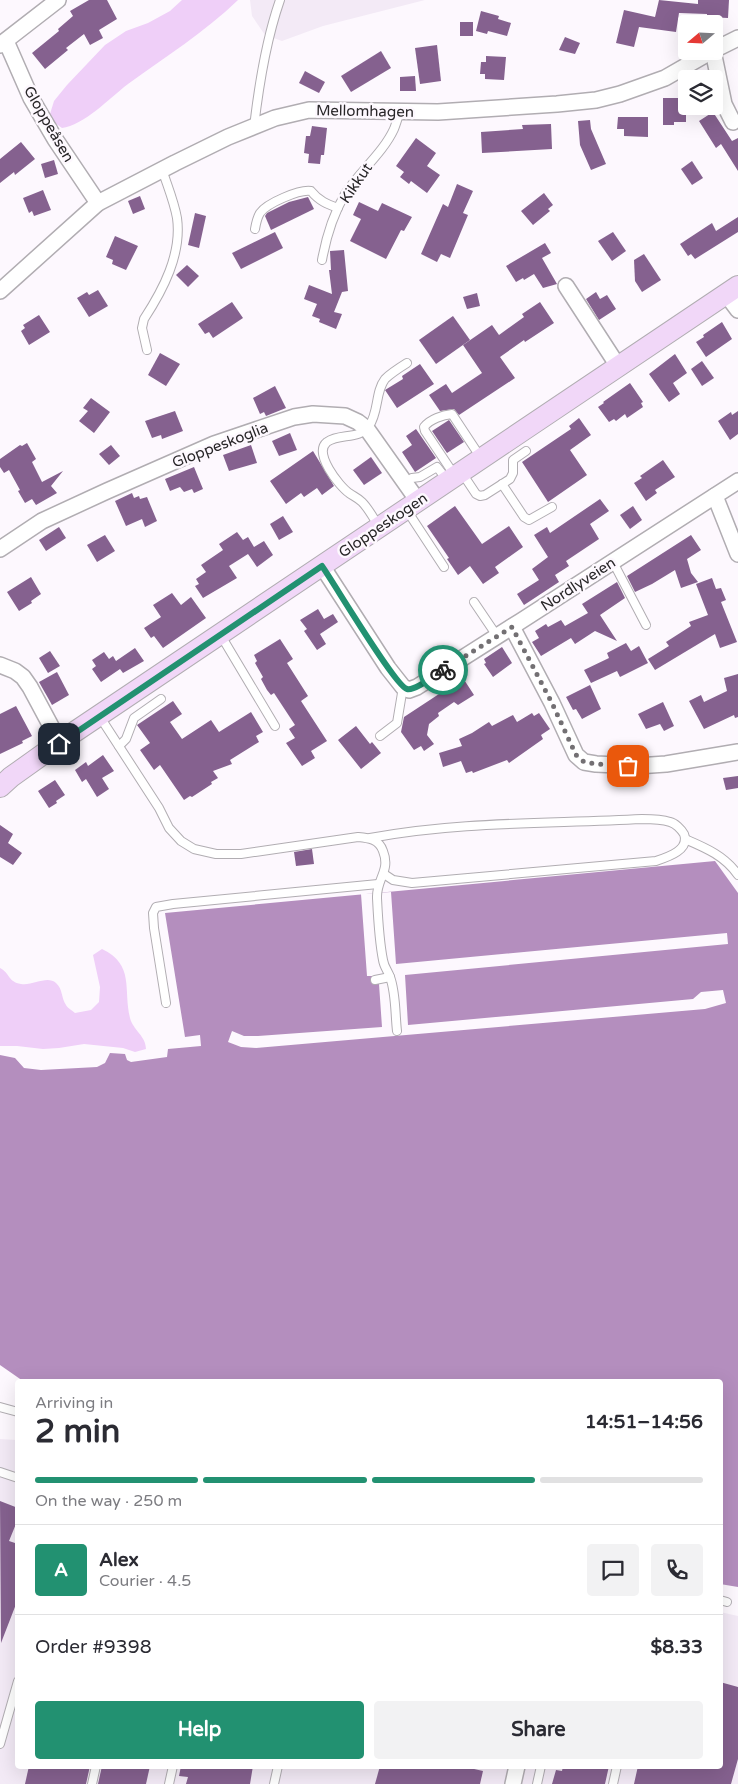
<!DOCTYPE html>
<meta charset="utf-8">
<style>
:root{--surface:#fff;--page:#f2f2f3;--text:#2b2b33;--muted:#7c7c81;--line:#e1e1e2;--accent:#229171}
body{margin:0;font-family:"Varela Round",sans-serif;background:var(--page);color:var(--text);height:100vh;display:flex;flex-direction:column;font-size:19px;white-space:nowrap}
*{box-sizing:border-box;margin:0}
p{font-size:16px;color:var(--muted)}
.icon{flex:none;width:28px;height:28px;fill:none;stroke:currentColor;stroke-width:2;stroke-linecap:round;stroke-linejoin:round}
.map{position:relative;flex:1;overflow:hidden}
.drawer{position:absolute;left:15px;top:1379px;width:708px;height:390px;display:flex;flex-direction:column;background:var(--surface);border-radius:5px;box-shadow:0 5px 20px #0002}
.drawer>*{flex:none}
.needle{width:32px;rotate:251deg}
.fabs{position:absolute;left:678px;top:15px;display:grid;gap:10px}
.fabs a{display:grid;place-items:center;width:45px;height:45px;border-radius:5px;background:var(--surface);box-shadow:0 5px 20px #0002;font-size:25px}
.pin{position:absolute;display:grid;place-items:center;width:42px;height:42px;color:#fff;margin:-21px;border-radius:10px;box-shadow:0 2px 8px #0006}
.courier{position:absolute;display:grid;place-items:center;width:50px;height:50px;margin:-25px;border:4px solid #229171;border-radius:50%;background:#fff;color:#222;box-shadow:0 1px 6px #0007}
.summary em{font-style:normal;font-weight:700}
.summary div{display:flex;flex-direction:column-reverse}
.summary{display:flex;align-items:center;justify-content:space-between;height:85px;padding:0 20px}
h1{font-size:32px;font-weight:700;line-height:38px}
.bar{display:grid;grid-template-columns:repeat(4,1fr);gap:8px 5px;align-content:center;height:60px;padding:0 20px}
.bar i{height:6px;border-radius:4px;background:var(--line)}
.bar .current{background:var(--accent)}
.bar p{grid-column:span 4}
.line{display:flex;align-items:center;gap:12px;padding:0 20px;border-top:1px solid var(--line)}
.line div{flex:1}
.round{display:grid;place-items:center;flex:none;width:52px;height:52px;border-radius:5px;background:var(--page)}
.cta{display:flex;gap:10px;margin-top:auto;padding:10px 20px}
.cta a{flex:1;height:58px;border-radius:5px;background:var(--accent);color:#fff;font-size:20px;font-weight:700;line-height:58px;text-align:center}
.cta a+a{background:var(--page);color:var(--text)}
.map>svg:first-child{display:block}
</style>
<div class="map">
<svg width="738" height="1784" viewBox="0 0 738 1784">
<rect width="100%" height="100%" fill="#fdf8fe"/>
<g fill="#f3eaf6">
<path d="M250,0H425L323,26L282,41L265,35L252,16Z"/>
<path d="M0,1439L17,1440L18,1766H720V1612L738,1616V1784H0Z"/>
</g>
<g fill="#efcff8">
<path d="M182,0H238C205,32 165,57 128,84C111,97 83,126 62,128L55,123L50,114L54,101L67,85L105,45L126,31L148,23L170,11Z"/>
<path d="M102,949C135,965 123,989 130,1018C133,1030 146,1036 146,1049L135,1052L123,1048L84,1044L59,1048L43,1049L17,1046H0V968C10,973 8,982 21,984C33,986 47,975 56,983C63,989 61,998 66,1005C67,1008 72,1010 75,1013L91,1010L99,1002L100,987L93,955Z"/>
</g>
<path fill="#b48ebe" d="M715,861L738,893V1587L720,1584V1381H23L0,1365V1055L15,1058L24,1068L41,1070L97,1067L105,1063L110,1053L125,1054L127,1060L131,1062L167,1057L168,1049L201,1046L200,1035L185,1037L165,913Z"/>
<path fill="#fdf8fe" d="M391,892L396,964L727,933L728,944L405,975L408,1025L693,999L701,992L723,990L726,1003L705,1009L256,1048L241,1047L228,1042L232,1031L244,1036H258L382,1027L379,984H375L374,976H367L361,894Z"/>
<g fill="#85618f">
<path d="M89,0H107L117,19L99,30L103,38L90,45L84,34L66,48L68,50L45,69L32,53L59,31L58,29L73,16L70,11Z"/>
<path d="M659,0L698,4V0H729L728,18L707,17V14L679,13L676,32L639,27L634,47L616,43L624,10L655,17Z"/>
<path d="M481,11L499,16L498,19L511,23L507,36L488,31L487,34L476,31Z"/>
<rect x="460" y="22" width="13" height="14"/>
<path d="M565,37L580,43L575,54L559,50Z"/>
<path d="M437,45L441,81L420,84L415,48Z"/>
<path d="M381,51L391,68L351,92L341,76Z"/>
<path d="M486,56L506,57L504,80L485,79V74H480L481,62H486Z"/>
<path d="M305,71L325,82L319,93L299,83Z"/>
<path d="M415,76L416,91H400V77Z"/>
<path d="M663,98H686V122H674V125H663Z"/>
<path d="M713,112L732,141L738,138V171L721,144L716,148L699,121Z"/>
<path d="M618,117H648V137L624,136V129H617Z"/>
<path d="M590,120L591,129L606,164L591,170L580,145L578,121Z"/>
<path d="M551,124L552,149L482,153L481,132L523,129L522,125Z"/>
<path d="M312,126L327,128L324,155H321L320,164L308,163L309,154L304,153L306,136H310Z"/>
<path d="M416,138L436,153L427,166L440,175L427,193L411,181L409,184L400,177L404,172L396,166Z"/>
<path d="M21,142L35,159L15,175L14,172L0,183V159Z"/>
<path d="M54,160L58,174L45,178L41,164Z"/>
<path d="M692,161L703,178L692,185L681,169Z"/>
<path d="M457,184L473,191L463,213L468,215L450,258L441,254L437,262L421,254L443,204L448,207Z"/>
<path d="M43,190L51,210L34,216L32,211L29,213L23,198Z"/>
<path d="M544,193L553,205L548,209L550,211L533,225L521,211Z"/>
<path d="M140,196L145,209L133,214L128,201Z"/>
<path d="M308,197L314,209L271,230L265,216L267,213L289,202Z"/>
<path d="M359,202L378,211L382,203L412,217L404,231L401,230L386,259L350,241L361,219L353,215Z"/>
<path d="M195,213L206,216L199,248L188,245Z"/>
<path d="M738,217V232L695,259L691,254L688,256L680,244L712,223L716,231Z"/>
<path d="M275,232L283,248L241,269L232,253Z"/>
<path d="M613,232L626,251L612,261L598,241Z"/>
<path d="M115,236L138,246L126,270L112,264L113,260L106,257Z"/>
<path d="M545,243L551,253L542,258L557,284L543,288L534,274L524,280L523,278L516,282L506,266Z"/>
<path d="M344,250L348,291L342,292L334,312L342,314L336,329L319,322L320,319L312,316L317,304L304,299L309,285L332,294L329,270H331L330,251Z"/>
<path d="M644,254L661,280L642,292L635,281L634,260Z"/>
<path d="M187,265L199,276L188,287L176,275Z"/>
<path d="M98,290L108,306L89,317L77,298L87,292L89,295Z"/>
<path d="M596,292L600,299L607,295L616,309L599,320L586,299Z"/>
<path d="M477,293L480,306L467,309L463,297Z"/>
<path d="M232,302L243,318L213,338L209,332L205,334L198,324Z"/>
<path d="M540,302L554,323L525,342L524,340L500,357L515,378L459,415L454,409L440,411L429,395L446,384L452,393L482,373L463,345L492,325L499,335L524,317L522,314Z"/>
<path d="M39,315L50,332L29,345L21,331L25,328L23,325Z"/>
<path d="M453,316L470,340L436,364L419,340Z"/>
<path d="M722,322L732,339L706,357L696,342L704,337L703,335Z"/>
<path d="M160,353L180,364L166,386L148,375Z"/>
<path d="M675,354L687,373L673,383L680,394L669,402L649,374Z"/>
<path d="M702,361L714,378L702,386L691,369Z"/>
<path d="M420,364L434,384L397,408L385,390L403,379L402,376Z"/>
<path d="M630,383L643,402L641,403L643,407L627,418L625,414L616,421L614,419L609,422L598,407L604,403L603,402Z"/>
<path d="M275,386L286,408L266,416L264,412L260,414L253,398Z"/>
<path d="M91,398L110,412L94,433L79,421L88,411L83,408Z"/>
<path d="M175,411L183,431L162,439L161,435L152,438L145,421Z"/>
<path d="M738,411V434L730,440L718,421L731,412L732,415Z"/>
<path d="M579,418L591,435L570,450L587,475L548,502L522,462L571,429L569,426Z"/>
<path d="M449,420L464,442L447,453L432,431Z"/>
<path d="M416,429L436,458L415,472L402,452L412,445L406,436Z"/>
<path d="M290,433L297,450L279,456L272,441Z"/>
<path d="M27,443L36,459L32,462L42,482L63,471L51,486L57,493L36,505L32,499L25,503L18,491L20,490L9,470L4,473L0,467V459L20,445L22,446Z"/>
<path d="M111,445L120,456L109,465L99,454Z"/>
<path d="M251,445L257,463L229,471L223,455Z"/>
<path d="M313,451L334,486L322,495L317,488L304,497L301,493L286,504L270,481Z"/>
<path d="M371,457L382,473L364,485L353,470Z"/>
<path d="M663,460L675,477L655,490L657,493L646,501L634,483L642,478L640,476Z"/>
<path d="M194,467L203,489L194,493L192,489L184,492L180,487L170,491L165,479Z"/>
<path d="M132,493L134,498L139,496L140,499L147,497L157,521L145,527L142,519L126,526L115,501Z"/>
<path d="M600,499L609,511L590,524L599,539L566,561L569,566L555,575L559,582L524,605L517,594L539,580L532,569L548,557L534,535L547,527L550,533Z"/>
<path d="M455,506L482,544L509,526L523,547L495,567L499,573L483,584L470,566L458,575L447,559L449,558L427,526Z"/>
<path d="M633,506L642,520L630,529L620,515Z"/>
<path d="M283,516L293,532L279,540L270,524Z"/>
<path d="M59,527L66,538L46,551L39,540Z"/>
<path d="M237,532L243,540L248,537L254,547L264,541L273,555L257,567L248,554L229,566L237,578L203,598L195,586L199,584L196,579L206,572L201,565L223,550L219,544Z"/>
<path d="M105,535L115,551L97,562L87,545Z"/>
<path d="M691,535L701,550L687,559L691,573L698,582L681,588L675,570L652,584L635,592L627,576Z"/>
<path d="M31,577L41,594L31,601L32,603L19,611L7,592Z"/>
<path d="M712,578L716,589L721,588L726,600L721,602L737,642L720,648L715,634L655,670L648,659L669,646L666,642L691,626L689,622L708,615L696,584Z"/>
<path d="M617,582L625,598L600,615L617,641L595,631L575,644L571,638L541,656L532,642L539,638L535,631L546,624L548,627L561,620L565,626L588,613L582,604Z"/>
<path d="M172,593L181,605L191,597L206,618L163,648L154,636L151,638L144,628L161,617L153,605Z"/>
<path d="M318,609L324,619L333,614L338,622L320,634L326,644L317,650L304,631L307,629L300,620Z"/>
<path d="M280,639L293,659L287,663L308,696L301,701L327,741L311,751L315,758L302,766L286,743L295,738L289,729L295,725L274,693L271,695L267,690L261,679L263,677L255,663L257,661L254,655Z"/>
<path d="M626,643L631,651L639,646L648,663L620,677L617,671L591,683L584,670L609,658L607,653Z"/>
<path d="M502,647L512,663L493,677L484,664L486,663L484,659Z"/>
<path d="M135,648L144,661L123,673L120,669L101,682L92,669L96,666L92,660L104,652L109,659L113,656L116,661Z"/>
<path d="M50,651L60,666L48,673L39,658Z"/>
<path d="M57,672L69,695L52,705L39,682Z"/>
<path d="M738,674V717L735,718L734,715L704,729L689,701L701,695L704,702L727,691L724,678Z"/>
<path d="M461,675L474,695L458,705L454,702L438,713L439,716L429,724L427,735L434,744L424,751L421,746L414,750L401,732L404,717L439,694L438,692L444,688V687Z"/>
<path d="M590,685L601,709L582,719L576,709L573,710L566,697Z"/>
<path d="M173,701L182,714L170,722L182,739L211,720L219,732L251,712L263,732L256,736L259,742L230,760L232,764L213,771L218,778L211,782L212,784L192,797L190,796L184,800L160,765L154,770L140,750L150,743L137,725Z"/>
<path d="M663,702L674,726L664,731L660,724L646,729L638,714Z"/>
<path d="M16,706L32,736L22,741L23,743L0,754V714Z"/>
<path d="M532,713L534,716L539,713L550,729L541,735L543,739L509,763L507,760L473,773L472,771L466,773L461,761L443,767L439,753L462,746L459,739L472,733L489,722L492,726L513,715L517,722Z"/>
<path d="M356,726L370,744L372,742L381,753L361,769L338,740Z"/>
<path d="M103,755L114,771L102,778L109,789L97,797L86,779L82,782L75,770L86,762L88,766Z"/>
<path d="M738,776V788L726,790L723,778Z"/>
<path d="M55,780L65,795L56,801L57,803L49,808L38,791Z"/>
<path d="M0,825L13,834L8,843L22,853L13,865L0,857Z"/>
<path d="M312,849L314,864L296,866L294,852Z"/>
<path d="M0,1501L18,1508V1519L9,1541L18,1544V1599L1,1643Z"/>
<path d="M720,1682L738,1687V1759L731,1784H634L638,1766H720Z"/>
<path d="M29,1766H90L86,1784H25Z"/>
<path d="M102,1766H150L146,1784H98Z"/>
<path d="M181,1766H253L250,1784H186L188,1777L179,1776Z"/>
<path d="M380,1766H461L483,1771L480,1784H375Z"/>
<path d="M563,1766H609L605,1784H552L556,1770L562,1771Z"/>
</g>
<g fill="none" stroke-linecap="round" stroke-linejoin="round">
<g stroke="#b1adb2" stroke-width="10">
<g id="lane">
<path d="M254,127C259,84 266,40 280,0"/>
<path d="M255,229C256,223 257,218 260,213C267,203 300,189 311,191C319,201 327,204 338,208"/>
<path d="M322,260C326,238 334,213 345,194C359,172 383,153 394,129C396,124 398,117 400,111"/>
<path d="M147,350L142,328L144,319C163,290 182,254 177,218C174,201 167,185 162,169"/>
<path d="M462,473L476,494L480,496L485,495L510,479L513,473V460L526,451"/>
<path d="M455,476L425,431L424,427C430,419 443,415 452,414L481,458"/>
<path d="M405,483L412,478L420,477L437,467L447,480"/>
<path d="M502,484L524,517L529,520L552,507"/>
<path d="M406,509L444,567"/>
<path d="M379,527C374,519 369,509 362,502C358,498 353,496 349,493C339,486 313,453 327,442C340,433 359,440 369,426C379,412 375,392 385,379C391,373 399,368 407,363"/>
<path d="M613,562L646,625"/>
<path d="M474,602L497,636"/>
<path d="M220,634L275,726"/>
<path d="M100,717L159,808L169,828L181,841L194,849L216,854H241L358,837C368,838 379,839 383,851C391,871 376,879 377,898C378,918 379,940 383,960C384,967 388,971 390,977C396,993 395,1014 397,1031"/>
<path d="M380,736L397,723L403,687"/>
<path d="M119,746L126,739L134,718L161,699"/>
<path d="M370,838C459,821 552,824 642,819C652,819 661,819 670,822C675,823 681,829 684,834C690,850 668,857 656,861L412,883L393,880L384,874"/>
<path d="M685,839C706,848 725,856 738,875"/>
<path d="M375,980L390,977"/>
<path d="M166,1003L154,928L153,913L156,907L173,904L378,884"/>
<path d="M0,1407L18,1412"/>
<path d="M0,1472L18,1478"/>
<path d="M720,1600L727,1602"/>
<path d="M0,1744L18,1681"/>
<path d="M92,1784L96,1766"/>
<path d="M169,1784L173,1766"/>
<path d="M274,1784L278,1766"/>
<path d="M537,1784L541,1766"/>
<path d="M613,1784L617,1766"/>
</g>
</g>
<g stroke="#b1adb2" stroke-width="18">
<g id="street">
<path d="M6,41L31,98L55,139L98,203"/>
<path d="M0,45L58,0"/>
<path d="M714,50L738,38"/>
<path d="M713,51L724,104L733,122"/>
<path d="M566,286L618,366"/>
<path d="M0,291L98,203L175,163L228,137L275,118L309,110L438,112L557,104L596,100L620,94L665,78L712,51"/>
<path d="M726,294L738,310"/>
<path d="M715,496L738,554"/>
<path d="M0,549L42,521L107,491L214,444L294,417L313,414L345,416L358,422L367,429L418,501"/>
<path d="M322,566L388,668L403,687L409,690L417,687L521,621L738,481"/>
<path d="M512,627L552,703L576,755L584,762L596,764L637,766L666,764L738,752"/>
<path d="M0,665L15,671L23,677L30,687L60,743"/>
<path d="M513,1784L517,1766"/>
</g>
</g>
<g stroke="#b1adb2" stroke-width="22">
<path id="secondary" d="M0,787L11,777L70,735L738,286"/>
</g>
<use href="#lane" stroke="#fff" stroke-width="8"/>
<use href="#street" stroke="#fff" stroke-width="15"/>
<use href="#secondary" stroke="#f1d7f8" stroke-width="20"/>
</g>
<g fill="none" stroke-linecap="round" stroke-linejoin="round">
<path stroke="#737073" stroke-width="5" stroke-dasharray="0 9" d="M443,670L512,627L552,703L576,755L584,762L596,764L628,766"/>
<path stroke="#229171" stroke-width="6" d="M59,744L322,566C334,583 395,686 407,689C415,691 435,675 443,670"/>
</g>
<g text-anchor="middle" stroke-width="5" stroke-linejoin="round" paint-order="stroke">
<g font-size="15" fill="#282628" stroke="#fdf8fe">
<text transform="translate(365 111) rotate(1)" y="5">Mellomhagen</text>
<text transform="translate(49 124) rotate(60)" y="5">Gloppeåsen</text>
<text transform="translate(356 183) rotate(-56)" y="5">Kikkut</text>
<text transform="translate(220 445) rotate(-21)" y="5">Gloppeskoglia</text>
<text transform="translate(383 525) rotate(-34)" y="5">Gloppeskogen</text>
<text transform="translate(578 584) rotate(-33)" y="5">Nordlyveien</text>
</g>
</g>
</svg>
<div class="fabs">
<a><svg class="needle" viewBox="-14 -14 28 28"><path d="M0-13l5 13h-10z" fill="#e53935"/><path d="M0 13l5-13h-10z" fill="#7c7c81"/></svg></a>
<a><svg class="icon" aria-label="layers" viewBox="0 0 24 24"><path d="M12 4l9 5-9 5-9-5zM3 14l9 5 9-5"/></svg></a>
</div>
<div class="pin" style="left:628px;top:766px;background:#ea580c"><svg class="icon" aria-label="bag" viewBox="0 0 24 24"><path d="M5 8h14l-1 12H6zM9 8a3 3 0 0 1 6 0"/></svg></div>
<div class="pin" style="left:59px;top:744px;background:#1f2937"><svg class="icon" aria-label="home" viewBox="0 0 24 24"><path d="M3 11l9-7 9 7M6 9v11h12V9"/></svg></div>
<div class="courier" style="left:443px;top:670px"><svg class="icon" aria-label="bike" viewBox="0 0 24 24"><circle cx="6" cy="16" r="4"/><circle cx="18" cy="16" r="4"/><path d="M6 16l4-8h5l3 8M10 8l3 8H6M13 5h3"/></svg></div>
<section class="drawer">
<div class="summary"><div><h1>2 min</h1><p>Arriving in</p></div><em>14:51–14:56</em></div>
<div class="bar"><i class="current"></i><i class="current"></i><i class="current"></i><i></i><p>On the way · 250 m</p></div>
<div class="line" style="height:90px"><b class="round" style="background:var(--accent);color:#fff">A</b><div><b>Alex</b><p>Courier · 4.5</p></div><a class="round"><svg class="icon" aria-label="chat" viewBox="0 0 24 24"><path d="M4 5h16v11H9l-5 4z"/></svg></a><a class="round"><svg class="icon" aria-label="phone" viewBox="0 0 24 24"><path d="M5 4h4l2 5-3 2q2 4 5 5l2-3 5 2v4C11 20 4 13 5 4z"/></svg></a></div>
<div class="line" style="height:65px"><div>Order #9398</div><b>$8.33</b></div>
<div class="cta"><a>Help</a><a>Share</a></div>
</section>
</div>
